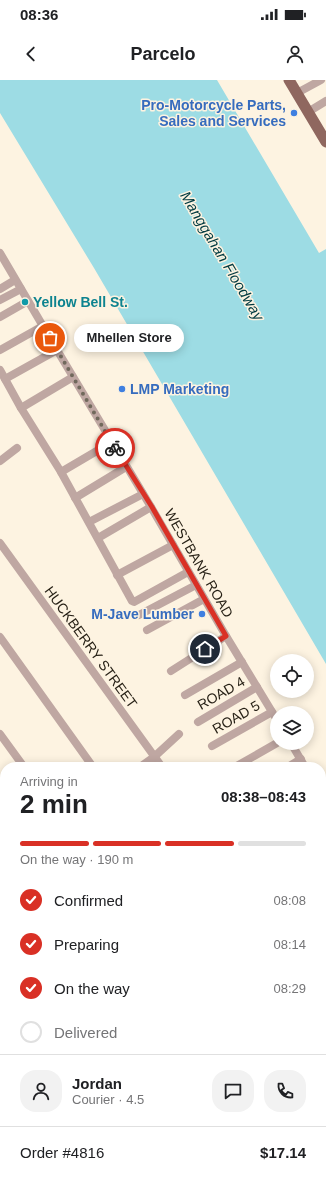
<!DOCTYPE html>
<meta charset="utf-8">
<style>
:root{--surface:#fff;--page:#f2f2f2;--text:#202124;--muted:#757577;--line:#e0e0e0;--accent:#d93025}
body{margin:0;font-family:Helvetica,sans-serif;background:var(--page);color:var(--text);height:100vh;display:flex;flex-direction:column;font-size:15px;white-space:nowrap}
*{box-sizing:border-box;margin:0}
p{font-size:13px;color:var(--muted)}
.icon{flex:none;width:22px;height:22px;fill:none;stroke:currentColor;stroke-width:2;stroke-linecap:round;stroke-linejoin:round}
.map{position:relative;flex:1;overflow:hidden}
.details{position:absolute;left:0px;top:682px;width:326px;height:424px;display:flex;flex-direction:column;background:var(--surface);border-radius:16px 16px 0 0;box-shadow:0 2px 10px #0003}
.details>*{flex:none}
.buttons{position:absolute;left:270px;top:574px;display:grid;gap:8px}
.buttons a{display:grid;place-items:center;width:44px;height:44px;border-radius:50%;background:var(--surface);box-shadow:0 2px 10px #0003;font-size:20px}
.pin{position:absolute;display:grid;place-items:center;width:34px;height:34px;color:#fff;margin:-17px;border:2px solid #fff;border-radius:50%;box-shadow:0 1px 4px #0007}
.courier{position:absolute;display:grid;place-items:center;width:40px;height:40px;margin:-20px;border:3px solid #d93025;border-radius:50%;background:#fff;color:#222;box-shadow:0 1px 5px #0007}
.bubble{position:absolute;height:28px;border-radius:14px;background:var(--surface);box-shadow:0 2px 10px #0003;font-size:13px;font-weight:600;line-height:28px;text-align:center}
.headline em{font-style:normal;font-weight:600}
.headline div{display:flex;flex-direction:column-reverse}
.headline{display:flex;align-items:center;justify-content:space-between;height:68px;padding:0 20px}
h1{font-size:26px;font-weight:600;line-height:30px}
.bar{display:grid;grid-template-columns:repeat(4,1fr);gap:6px 4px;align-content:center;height:48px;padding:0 20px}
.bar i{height:5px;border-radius:3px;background:var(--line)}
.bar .current{background:var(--accent)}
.bar p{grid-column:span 4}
.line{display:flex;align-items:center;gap:10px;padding:0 20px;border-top:1px solid var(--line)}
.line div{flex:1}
.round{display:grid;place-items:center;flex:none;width:42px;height:42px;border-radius:16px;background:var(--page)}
ol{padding:0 20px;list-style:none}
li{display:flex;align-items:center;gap:12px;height:44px}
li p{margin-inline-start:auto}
li .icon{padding:4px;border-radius:50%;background:var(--accent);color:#fff;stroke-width:4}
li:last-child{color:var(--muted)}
li i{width:22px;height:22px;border:2px solid var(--line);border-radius:50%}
.status{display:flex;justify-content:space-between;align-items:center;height:28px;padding:0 20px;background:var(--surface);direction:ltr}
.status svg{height:11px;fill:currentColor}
header{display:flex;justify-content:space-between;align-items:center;height:52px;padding:0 20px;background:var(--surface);font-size:18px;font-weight:600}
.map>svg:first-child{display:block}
</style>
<div class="status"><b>08:36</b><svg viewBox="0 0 49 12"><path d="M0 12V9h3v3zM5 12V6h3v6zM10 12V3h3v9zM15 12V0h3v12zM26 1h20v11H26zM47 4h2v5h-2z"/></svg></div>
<header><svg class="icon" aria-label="back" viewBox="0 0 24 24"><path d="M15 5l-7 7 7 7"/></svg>Parcelo<svg class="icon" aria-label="person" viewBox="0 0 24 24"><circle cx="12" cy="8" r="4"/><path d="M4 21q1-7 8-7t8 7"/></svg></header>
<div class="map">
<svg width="326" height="1106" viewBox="0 0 326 1106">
<rect width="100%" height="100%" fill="#fdf3e1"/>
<path fill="#9ddce4" d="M0,0H217L319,173L326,169V584L94,188L0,33Z"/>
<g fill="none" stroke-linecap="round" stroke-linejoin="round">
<path stroke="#9ddce4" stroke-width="2.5" d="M11,1106L18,1101"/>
<g stroke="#bfa7a2" stroke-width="8">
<path d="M297,13L321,0"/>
<path d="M308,32L326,21"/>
<path d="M0,173L57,270L151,427L226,556L277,640"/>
<path d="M0,209L15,200"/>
<path d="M0,220L21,209"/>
<path d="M0,237L28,221"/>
<path d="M0,270L43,246"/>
<path d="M0,290L21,328L61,392L132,521L134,522L188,492"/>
<path d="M5,299L57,270"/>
<path d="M21,328L73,297"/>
<path d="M0,381L17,368"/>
<path d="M61,392L112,362"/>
<path d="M75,418L126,387"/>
<path d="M89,442L143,414"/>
<path d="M98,458L151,427"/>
<path d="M0,463L162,687"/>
<path d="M117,495L173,465"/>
<path d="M139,535L196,505"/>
<path d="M147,550L204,519"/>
<path d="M0,557L93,687"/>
<path d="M171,591L226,556"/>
<path d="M185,615L242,582"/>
<path d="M198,642L257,607"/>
<path d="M0,654L24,687"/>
<path d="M291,663L305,687"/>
<path d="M212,666L272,632"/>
<path d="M140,687L154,677L179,654"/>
<path d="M235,687L277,663"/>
<path d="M288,687L301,679"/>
<path d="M321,715L326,724"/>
<path d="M321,737L326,734"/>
<path d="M0,746L5,752"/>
<path d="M321,772L326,769"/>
<path d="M0,788L5,784"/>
<path d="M321,806L326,803"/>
<path d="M321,837L326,834"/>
<path d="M0,842L5,849"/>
<path d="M324,871L326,870"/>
<path d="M0,934L5,940"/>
<path d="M321,984L326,980"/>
<path d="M0,1025L5,1030"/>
<path d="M321,1052L326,1047"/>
<path d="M0,1066L5,1062"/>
<path d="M82,1101L88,1106"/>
<path d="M49,1106L55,1101"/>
<path d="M189,1106L195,1101"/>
<path d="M264,1106L269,1101"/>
</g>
<path stroke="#8f675f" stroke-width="11" d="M289,0L326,62"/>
</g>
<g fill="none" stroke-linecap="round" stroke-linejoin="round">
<path stroke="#71695c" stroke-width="4" stroke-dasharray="0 7.2" d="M50,258L115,368"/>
<path stroke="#d93025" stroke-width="5" d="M115,368L152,427L226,556L205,569"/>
</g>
<g fill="#3f7fe0" stroke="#fdf3e1" stroke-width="1.5">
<circle cx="294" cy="33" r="4"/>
<circle cx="122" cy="309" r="4"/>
<circle cx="202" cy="534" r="4"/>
</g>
<circle fill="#0f9aa8" stroke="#fdf3e1" stroke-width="1.5" cx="25" cy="222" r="4"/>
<g text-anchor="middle" stroke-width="3" stroke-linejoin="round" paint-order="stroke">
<g font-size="14" font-weight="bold" fill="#366cbe" stroke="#fdf3e1" text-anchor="end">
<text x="286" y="30">Pro-Motorcycle Parts,<tspan x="286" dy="16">Sales and Services</tspan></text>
<text x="130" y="314" text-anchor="start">LMP Marketing</text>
<text x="194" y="539">M-Jave Lumber</text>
</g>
<g font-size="14" font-weight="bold" fill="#0d838f" stroke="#fdf3e1" text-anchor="start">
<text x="33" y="227">Yellow Bell St.</text>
</g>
<g font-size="14" fill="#251f14" stroke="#fdf3e1">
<text transform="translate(199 483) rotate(60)" y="5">WESTBANK ROAD</text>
<text transform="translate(91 567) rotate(54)" y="5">HUCKBERRY STREET</text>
<text transform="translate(221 613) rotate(-30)" y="5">ROAD 4</text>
<text transform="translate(236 637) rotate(-30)" y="5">ROAD 5</text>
</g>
<g font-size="15" font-style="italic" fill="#003b41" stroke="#fdf3e1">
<text transform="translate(222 176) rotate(59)" y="5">Manggahan Floodway</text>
</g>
</g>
</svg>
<div class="buttons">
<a><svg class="icon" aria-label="locate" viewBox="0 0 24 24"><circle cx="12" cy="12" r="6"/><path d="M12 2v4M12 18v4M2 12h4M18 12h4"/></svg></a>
<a><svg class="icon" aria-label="layers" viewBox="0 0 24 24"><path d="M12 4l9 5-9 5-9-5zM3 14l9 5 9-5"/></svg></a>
</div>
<div class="pin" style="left:50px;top:258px;background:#ea580c"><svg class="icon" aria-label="bag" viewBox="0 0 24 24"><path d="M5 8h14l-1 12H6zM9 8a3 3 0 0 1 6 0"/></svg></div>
<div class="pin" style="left:205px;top:569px;background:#1f2937"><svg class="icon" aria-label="home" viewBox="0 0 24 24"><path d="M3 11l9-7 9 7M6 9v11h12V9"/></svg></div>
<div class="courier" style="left:115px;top:368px"><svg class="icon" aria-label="bike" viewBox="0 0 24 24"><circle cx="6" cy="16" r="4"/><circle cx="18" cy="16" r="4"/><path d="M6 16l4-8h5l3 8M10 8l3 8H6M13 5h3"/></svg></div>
<div class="bubble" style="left:74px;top:244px;width:110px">Mhellen Store</div>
<section class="details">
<div class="headline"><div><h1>2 min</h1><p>Arriving in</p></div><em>08:38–08:43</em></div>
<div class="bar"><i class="current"></i><i class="current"></i><i class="current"></i><i></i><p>On the way · 190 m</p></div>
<ol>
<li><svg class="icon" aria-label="check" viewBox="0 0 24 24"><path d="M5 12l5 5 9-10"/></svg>Confirmed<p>08:08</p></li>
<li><svg class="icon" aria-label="check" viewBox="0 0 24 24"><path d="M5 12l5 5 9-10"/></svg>Preparing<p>08:14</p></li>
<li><svg class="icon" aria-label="check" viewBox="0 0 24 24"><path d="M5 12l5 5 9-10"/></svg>On the way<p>08:29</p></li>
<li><i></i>Delivered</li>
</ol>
<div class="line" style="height:72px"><a class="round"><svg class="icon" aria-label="person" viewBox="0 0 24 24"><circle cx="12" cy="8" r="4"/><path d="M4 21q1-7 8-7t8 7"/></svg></a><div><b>Jordan</b><p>Courier · 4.5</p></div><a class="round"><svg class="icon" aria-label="chat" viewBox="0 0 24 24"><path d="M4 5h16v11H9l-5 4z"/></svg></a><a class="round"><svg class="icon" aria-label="phone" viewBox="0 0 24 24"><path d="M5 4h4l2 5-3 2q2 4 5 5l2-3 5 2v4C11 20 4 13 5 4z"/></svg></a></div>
<div class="line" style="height:52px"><div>Order #4816</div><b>$17.14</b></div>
</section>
</div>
